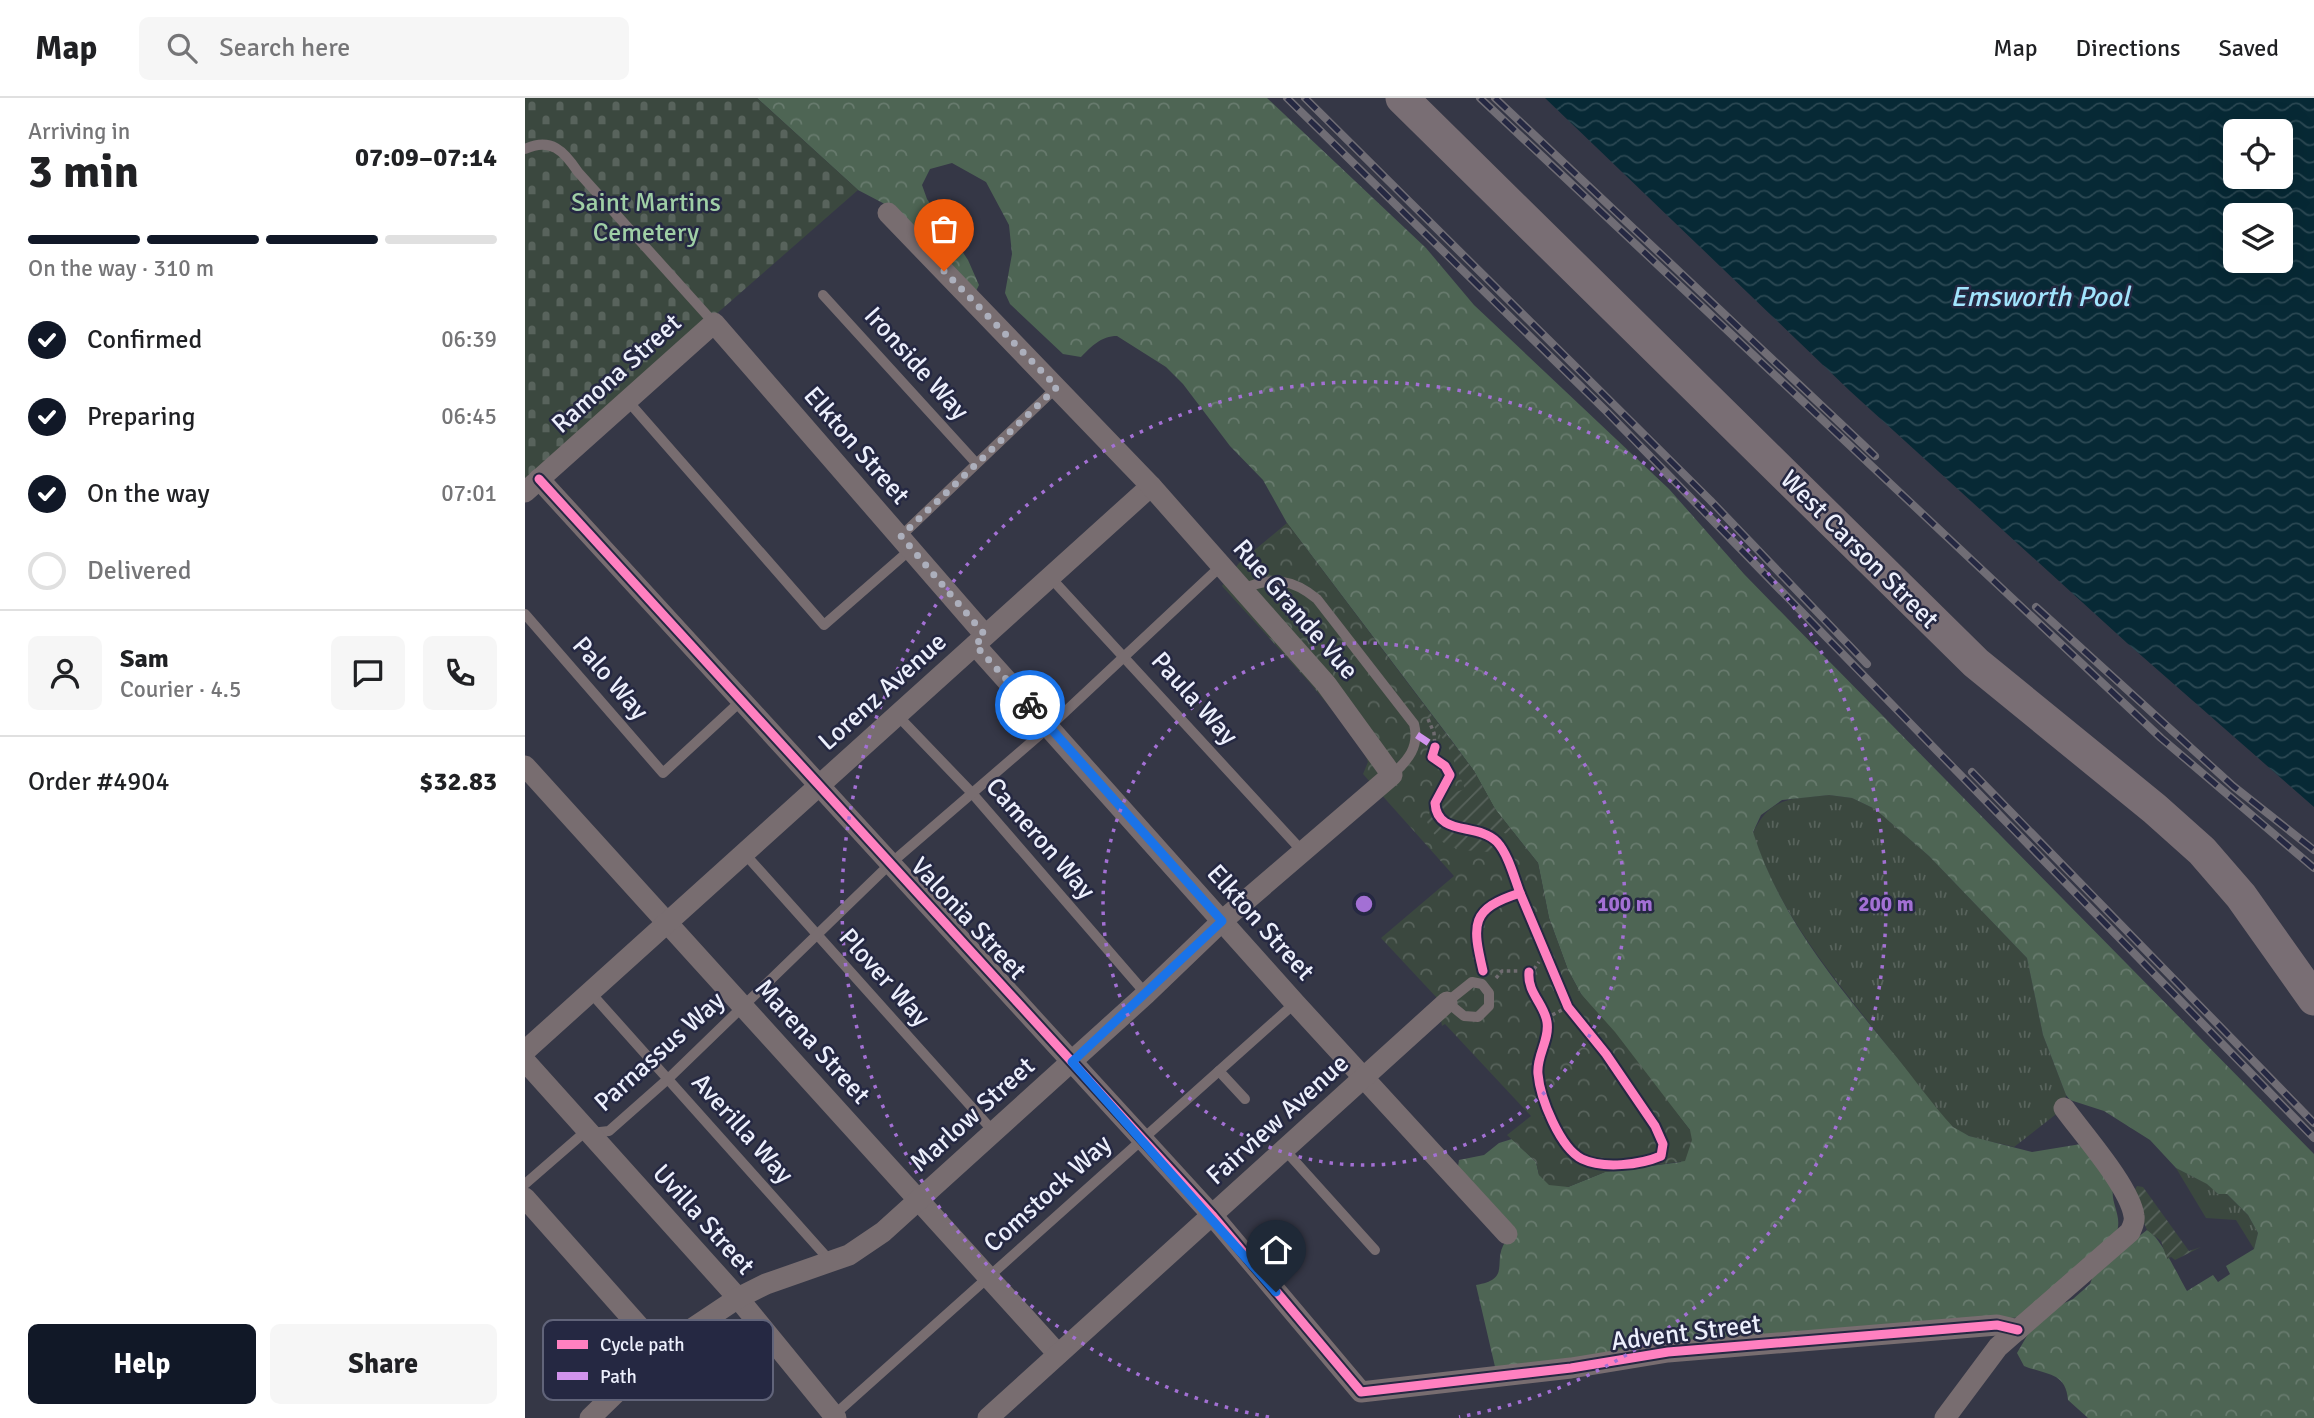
<!DOCTYPE html>
<meta charset="utf-8">
<style>
:root{--surface:#fff;--page:#f6f6f6;--text:#202124;--muted:#757577;--line:#e0e0e0;--accent:#111827}
body{margin:0;font-family:Signika,sans-serif;background:var(--page);color:var(--text);height:100vh;display:flex;flex-direction:column;font-size:26px;white-space:nowrap}
*{box-sizing:border-box;margin:0}
p{font-size:23px;color:var(--muted)}
.icon{flex:none;width:38px;height:38px;fill:none;stroke:currentColor;stroke-width:2;stroke-linecap:round;stroke-linejoin:round}
.map{position:relative;flex:1;overflow:hidden}
.details{display:flex;flex-direction:column;background:var(--surface);width:525px}
.details>*{flex:none}
.fabs{position:absolute;left:1698px;top:21px;display:grid;gap:14px}
.fabs a{display:grid;place-items:center;width:70px;height:70px;border-radius:10px;background:var(--surface);box-shadow:0 7px 28px #0002;font-size:35px}
.pin{position:absolute;display:grid;place-items:center;width:60px;height:60px;color:#fff;margin:-72px -30px;border-radius:50% 50% 50% 0;rotate:-45deg;box-shadow:0 0 7px #0007}
.pin .icon{rotate:45deg}
.courier{position:absolute;display:grid;place-items:center;width:70px;height:70px;margin:-35px;border:5px solid #1a73e8;border-radius:50%;background:#fff;color:#222;box-shadow:0 2px 9px #0007}
.overview em{font-style:normal;font-weight:700}
.overview div{display:flex;flex-direction:column-reverse}
.overview{display:flex;align-items:center;justify-content:space-between;height:119px;padding:0 28px}
h1{font-size:46px;font-weight:700;line-height:52px}
.bar{display:grid;grid-template-columns:repeat(4,1fr);gap:10px 7px;align-content:center;height:84px;padding:0 28px}
.bar i{height:9px;border-radius:5px;background:var(--line)}
.bar .on{background:var(--accent)}
.bar p{grid-column:span 4}
.line{display:flex;align-items:center;gap:18px;padding:0 28px;border-top:2px solid var(--line)}
.line div{flex:1}
.round{display:grid;place-items:center;flex:none;width:74px;height:74px;border-radius:10px;background:var(--page)}
ol{padding:0 28px;list-style:none}
li{display:flex;align-items:center;gap:21px;height:77px}
li p{margin-inline-start:auto}
li .icon{padding:7px;border-radius:50%;background:var(--accent);color:#fff;stroke-width:4}
li:last-child{color:var(--muted)}
li i{width:38px;height:38px;border:4px solid var(--line);border-radius:50%}
.primary-button{display:flex;gap:14px;margin-top:auto;padding:14px 28px}
.primary-button a{flex:1;height:80px;border-radius:10px;background:var(--accent);color:#fff;font-size:28px;font-weight:700;line-height:80px;text-align:center}
.primary-button a+a{background:var(--page);color:var(--text)}
header{display:flex;align-items:center;gap:42px;box-sizing:border-box;height:98px;padding:0 35px;background:var(--surface);border-bottom:2px solid var(--line)}
header strong{font-size:33px}
nav{display:flex;gap:38px;margin-inline-start:auto;font-size:24px}
.search{width:490px;height:63px;background:var(--page);display:flex;align-items:center;gap:18px;box-sizing:border-box;padding:0 24px;border-radius:10px;color:var(--muted);font-size:26px}
main{display:flex;flex:1;min-height:0}
.map>svg:first-child{display:block}
</style>
<header>
<strong>Map</strong>
<div class="search"><svg class="icon" aria-label="search" viewBox="0 0 24 24"><circle cx="10" cy="10" r="6"/><path d="M15 15l6 6"/></svg>Search here</div>
<nav><a>Map</a><a>Directions</a><a>Saved</a></nav>
</header>
<main>
<section class="details">
<div class="overview"><div><h1>3 min</h1><p>Arriving in</p></div><em>07:09–07:14</em></div>
<div class="bar"><i class="on"></i><i class="on"></i><i class="on"></i><i></i><p>On the way · 310 m</p></div>
<ol>
<li><svg class="icon" aria-label="check" viewBox="0 0 24 24"><path d="M5 12l5 5 9-10"/></svg>Confirmed<p>06:39</p></li>
<li><svg class="icon" aria-label="check" viewBox="0 0 24 24"><path d="M5 12l5 5 9-10"/></svg>Preparing<p>06:45</p></li>
<li><svg class="icon" aria-label="check" viewBox="0 0 24 24"><path d="M5 12l5 5 9-10"/></svg>On the way<p>07:01</p></li>
<li><i></i>Delivered</li>
</ol>
<div class="line" style="height:126px"><a class="round"><svg class="icon" aria-label="person" viewBox="0 0 24 24"><circle cx="12" cy="8" r="4"/><path d="M4 21q1-7 8-7t8 7"/></svg></a><div><b>Sam</b><p>Courier · 4.5</p></div><a class="round"><svg class="icon" aria-label="chat" viewBox="0 0 24 24"><path d="M4 5h16v11H9l-5 4z"/></svg></a><a class="round"><svg class="icon" aria-label="phone" viewBox="0 0 24 24"><path d="M5 4h4l2 5-3 2q2 4 5 5l2-3 5 2v4C11 20 4 13 5 4z"/></svg></a></div>
<div class="line" style="height:91px"><div>Order #4904</div><b>$32.83</b></div>
<div class="primary-button"><a>Help</a><a>Share</a></div>
</section>
<div class="map">
<svg width="1789" height="1320" viewBox="0 0 1789 1320">
<defs>
<pattern id="grass-tufts" width="24" height="20" patternUnits="userSpaceOnUse" patternTransform="scale(1.75)"><rect width="24" height="20" fill="#3b483f"/><path d="M3 7l-1-3M5 7V3M7 7l1-3M15 17l-1-3M17 17v-4M19 17l1-3" fill="none" stroke="#58635c"/></pattern>
<pattern id="forest-crowns" width="20" height="18" patternUnits="userSpaceOnUse" patternTransform="scale(1.75)"><rect width="20" height="18" fill="#4e6554"/><path d="M2 6a3 3 0 1 1 6 0M12 15a3 3 0 1 1 6 0" fill="none" stroke="#687b6e"/></pattern>
<pattern id="cemetery-stones" width="16" height="16" patternUnits="userSpaceOnUse" patternTransform="scale(1.75)"><rect width="16" height="16" fill="#3b483f"/><path d="M2 7V4a2 2 0 0 1 4 0v3zM10 15v-3a2 2 0 0 1 4 0v3z" fill="#58635c"/></pattern>
<pattern id="park-crowns" width="20" height="18" patternUnits="userSpaceOnUse" patternTransform="scale(1.75)"><rect width="20" height="18" fill="#3b483f"/><path d="M2 6a3 3 0 1 1 6 0M12 15a3 3 0 1 1 6 0" fill="none" stroke="#58635c"/></pattern>
<pattern id="garden-furrows" width="10" height="10" patternUnits="userSpaceOnUse" patternTransform="scale(1.75)"><rect width="10" height="10" fill="#3b483f"/><path d="M-1 1l2-2M0 10L10 0M9 11l2-2" fill="none" stroke="#58635c"/></pattern>
<pattern id="water-waves" width="16" height="10" patternUnits="userSpaceOnUse" patternTransform="scale(1.75)"><rect width="16" height="10" fill="#072935"/><path d="M0 5q4-4 8 0t8 0" fill="none" stroke="#2b4853"/></pattern>
</defs>
<rect width="100%" height="100%" fill="#353746"/>
<g fill="url(#grass-tufts)">
<path d="M1304,697L1327,700L1350,711L1404,758L1502,860L1518,937L1541,997L1539,1010L1489,1049C1469,1043 1444,1042 1428,1029C1404,1011 1386,978 1367,954C1314,885 1255,820 1228,735C1245,698 1267,701 1304,697Z"/>
<path d="M1651,1070L1683,1086L1693,1096H1702L1723,1117L1733,1135L1729,1151L1711,1122L1681,1120Z"/>
</g>
<path fill="url(#forest-crowns)" d="M232,0H742L901,150L949,207L1144,391L1219,476L1297,556L1789,1056V1320H1563L1543,1302C1541,1274 1521,1277 1499,1268L1492,1255L1506,1231L1531,1209L1548,1201L1565,1186L1570,1173L1622,1132C1635,1138 1653,1178 1662,1193L1688,1177L1693,1184L1705,1176L1701,1168L1729,1151L1733,1135L1723,1117L1702,1096H1693L1682,1086L1651,1070L1625,1042L1579,1013L1545,1002L1541,997L1518,937L1502,860L1404,758L1350,711L1327,700L1304,697L1257,702L1236,717L1228,734C1254,817 1310,884 1364,950C1386,976 1405,1004 1428,1029L1444,1038L1507,1054L1556,1046L1589,1085C1583,1105 1599,1117 1591,1136L1501,1219L1280,1233L971,1273L951,1187C988,1181 966,1163 981,1143L932,1075L934,1062L959,1057L974,1045L987,1041L1011,1064L1014,1077L1043,1089L1080,1074L1156,1064L1165,1032L1056,896L1043,872L1024,820L1013,765L970,711L949,673L927,643L762,425L738,382L705,348L658,286L641,269L592,238C576,238 567,248 556,259L538,256L485,206L480,195L487,156L484,127L461,84L427,65L405,71L397,87L402,101L443,162L454,187L451,193L373,113L333,92Z"/>
<path fill="url(#cemetery-stones)" d="M0,0H232L333,92L173,232L0,391Z"/>
<path fill="url(#park-crowns)" d="M762,425L949,673L970,711L1013,765L1024,820L1043,872L1056,896L1090,934L1165,1032L1167,1042L1160,1063L1080,1074L1043,1089L1024,1087L1014,1077L1011,1064L982,1037L1006,1018L920,926L917,928L912,900L856,840L929,778L838,676L843,664L836,647L785,585L697,488L714,465Z"/>
<g fill="url(#garden-furrows)">
<path d="M893,599L949,673L970,711L992,739L976,734L971,738C951,722 930,729 918,717L915,708L918,698L940,691L923,648L890,602Z"/>
<path d="M907,703L906,713L913,726L958,738L973,755C943,751 917,757 902,724Z"/>
<path d="M1612,1088L1618,1089L1664,1153L1676,1149L1650,1162L1646,1159L1642,1161L1636,1143L1622,1132L1607,1097Z"/>
</g>
<path fill="url(#water-waves)" fill-rule="evenodd" d="M1020,0H1789V709L1602,545L1325,293ZM1710,33H1755V79H1710ZM1710,117H1755V163H1710Z"/>
<g fill="none" stroke-linecap="round" stroke-linejoin="round">
<g stroke="#706c71" stroke-width="3.5" stroke-dasharray="3.5 3.5" stroke-linecap="butt">
<path d="M721,469H738"/>
<path d="M903,621L909,635L910,649"/>
<path d="M1009,871L1014,864"/>
<path d="M971,880L977,873H995"/>
<path d="M1021,920L1043,909"/>
</g>
<g stroke="#786d70" stroke-width="10">
<path d="M0,51C26,39 39,53 53,74L189,225"/>
<path d="M298,197L451,365"/>
<path d="M102,302L299,527L386,451"/>
<path d="M376,438L532,289"/>
<path d="M525,479L778,754"/>
<path d="M718,491C746,478 768,481 792,501L889,626C895,649 883,662 867,677"/>
<path d="M0,516L138,675L217,602"/>
<path d="M372,617L446,694L621,896"/>
<path d="M219,755L468,1033"/>
<path d="M947,884L957,886L964,895V908L953,919L939,918L922,904Z"/>
<path d="M65,894L307,1165"/>
<path d="M694,973L720,1001"/>
<path d="M66,1035L84,1033L144,980L365,766L525,628L696,468"/>
<path d="M759,1051L850,1152"/>
<path d="M0,1086L61,1033"/>
<path d="M308,1318L770,905"/>
</g>
<g stroke="#786d70" stroke-width="21">
<path d="M14,381L687,1117L836,1294L1046,1270L1143,1254L1472,1227L1493,1232"/>
<path d="M0,394L189,225L460,537"/>
<path d="M450,547L770,905L982,1136"/>
<path d="M0,668L533,1256"/>
<path d="M0,953L626,388"/>
<path d="M0,963L213,1200L311,1320"/>
<path d="M0,1100L135,1252"/>
<path d="M65,1320L135,1252L213,1200L241,1186L324,1157L358,1134L621,896L697,823L867,677L801,586L626,388L363,115"/>
<path d="M463,1320L922,904"/>
<path d="M1420,1320L1473,1249L1605,1134C1608,1128 1610,1123 1609,1118C1605,1089 1557,1035 1539,1010"/>
</g>
<path stroke="#796e74" stroke-width="33" d="M877,0L1451,565L1630,711L1677,753L1716,798L1789,901"/>
<g stroke="#706d75" stroke-width="8">
<g id="rail">
<path d="M762,0L1082,314L1789,1040"/>
<path d="M780,0L1185,402L1342,566"/>
<path d="M955,0L1636,640L1789,770"/>
<path d="M970,0L1350,358"/>
<path d="M1511,509L1708,688L1789,752"/>
<path d="M1447,674L1789,1025"/>
</g>
</g>
<use href="#rail" stroke="#252842" stroke-width="5" stroke-dasharray="16" stroke-linecap="butt"/>
<path stroke="#d193ec" stroke-width="7" stroke-dasharray="14 7" stroke-linecap="butt" d="M892,637L910,649"/>
<g stroke="#252842" stroke-width="13">
<g id="cycleway">
<path d="M14,381L687,1117L836,1294L1046,1270L1143,1254L1472,1227L1493,1232"/>
<path d="M910,649L907,659L920,668L925,677L910,705C912,739 953,724 972,744C983,756 989,779 995,795"/>
<path d="M958,873C947,826 945,811 995,795L1043,909L1081,956L1130,1028L1138,1046L1136,1058C1115,1067 1078,1071 1057,1061C1035,1050 1015,1000 1013,976C1011,958 1025,942 1022,924C1019,905 1002,895 1004,874"/>
</g>
</g>
<use href="#cycleway" stroke="#ff80c0" stroke-width="9"/>
</g>
<g fill="none" stroke-linecap="round" stroke-linejoin="round">
<path stroke="#acafbc" stroke-width="7" stroke-dasharray="0 12.6" d="M419,173L532,289L376,438L460,537L450,547L505,607"/>
<path stroke="#1a73e8" stroke-width="9" d="M505,607L697,823L547,964L751,1194"/>
</g>
<g fill="none" stroke="#a370d4" stroke-width="3.5" stroke-dasharray="3.5 7">
<circle cx="839" cy="806" r="261"/>
<path d="M744 1319A522 522 0 1 1 934 1319"/>
</g>
<g text-anchor="middle" stroke-width="5" stroke-linejoin="round" paint-order="stroke">
<g font-size="26" fill="#9fcfa6" stroke="#252842">
<text x="121" y="113">Saint Martins<tspan x="121" dy="30">Cemetery</tspan></text>
</g>
<g font-size="26" fill="#eceffc" stroke="#252842">
<text transform="translate(392 265) rotate(48)" y="9">Ironside Way</text>
<text transform="translate(91 275) rotate(-42)" y="9">Ramona Street</text>
<text transform="translate(332 347) rotate(49)" y="9">Elkton Street</text>
<text transform="translate(1335 451) rotate(45)" y="9">West Carson Street</text>
<text transform="translate(771 511) rotate(49)" y="9">Rue Grande Vue</text>
<text transform="translate(86 580) rotate(49)" y="9">Palo Way</text>
<text transform="translate(357 593) rotate(-42)" y="9">Lorenz Avenue</text>
<text transform="translate(670 600) rotate(48)" y="9">Paula Way</text>
<text transform="translate(516 740) rotate(49)" y="9">Cameron Way</text>
<text transform="translate(444 820) rotate(47)" y="9">Valonia Street</text>
<text transform="translate(736 824) rotate(48)" y="9">Elkton Street</text>
<text transform="translate(360 879) rotate(48)" y="9">Plover Way</text>
<text transform="translate(288 943) rotate(48)" y="9">Marena Street</text>
<text transform="translate(134 953) rotate(-42)" y="9">Parnassus Way</text>
<text transform="translate(447 1016) rotate(-42)" y="9">Marlow Street</text>
<text transform="translate(752 1021) rotate(-42)" y="9">Fairview Avenue</text>
<text transform="translate(218 1030) rotate(48)" y="9">Averilla Way</text>
<text transform="translate(522 1095) rotate(-42)" y="9">Comstock Way</text>
<text transform="translate(179 1121) rotate(48)" y="9">Uvilla Street</text>
<text transform="translate(1161 1234) rotate(-7)" y="9">Advent Street</text>
</g>
<g font-size="28" font-style="italic" fill="#a1e4fd" stroke="#252842">
<text x="1515" y="208">Emsworth Pool</text>
</g>
</g>
<rect x="18" y="1222" width="230" height="80" rx="10" fill="#252842" stroke="#61647a" stroke-width="2"/>
<rect x="32" y="1242" width="31" height="9" fill="#ff80c0"/>
<rect x="32" y="1274" width="31" height="8" fill="#d193ec"/>
<g font-size="19" fill="#eceffc">
<text x="75" y="1253">Cycle path</text>
<text x="75" y="1285">Path</text>
</g>
<circle cx="839" cy="806" r="10" fill="#a370d4" stroke="#252842" stroke-width="3.5"/>
<g font-size="21" text-anchor="middle" font-weight="bold" fill="#a370d4" stroke="#252842" stroke-width="5" stroke-linejoin="round" paint-order="stroke">
<text x="1100" y="813">100 m</text>
<text x="1361" y="813">200 m</text>
</g>
</svg>
<div class="fabs">
<a><svg class="icon" aria-label="locate" viewBox="0 0 24 24"><circle cx="12" cy="12" r="6"/><path d="M12 2v4M12 18v4M2 12h4M18 12h4"/></svg></a>
<a><svg class="icon" aria-label="layers" viewBox="0 0 24 24"><path d="M12 4l9 5-9 5-9-5zM3 14l9 5 9-5"/></svg></a>
</div>
<div class="pin" style="left:419px;top:173px;background:#ea580c"><svg class="icon" aria-label="bag" viewBox="0 0 24 24"><path d="M5 8h14l-1 12H6zM9 8a3 3 0 0 1 6 0"/></svg></div>
<div class="pin" style="left:751px;top:1194px;background:#1f2937"><svg class="icon" aria-label="home" viewBox="0 0 24 24"><path d="M3 11l9-7 9 7M6 9v11h12V9"/></svg></div>
<div class="courier" style="left:505px;top:607px"><svg class="icon" aria-label="bike" viewBox="0 0 24 24"><circle cx="6" cy="16" r="4"/><circle cx="18" cy="16" r="4"/><path d="M6 16l4-8h5l3 8M10 8l3 8H6M13 5h3"/></svg></div>
</div>
</main>
